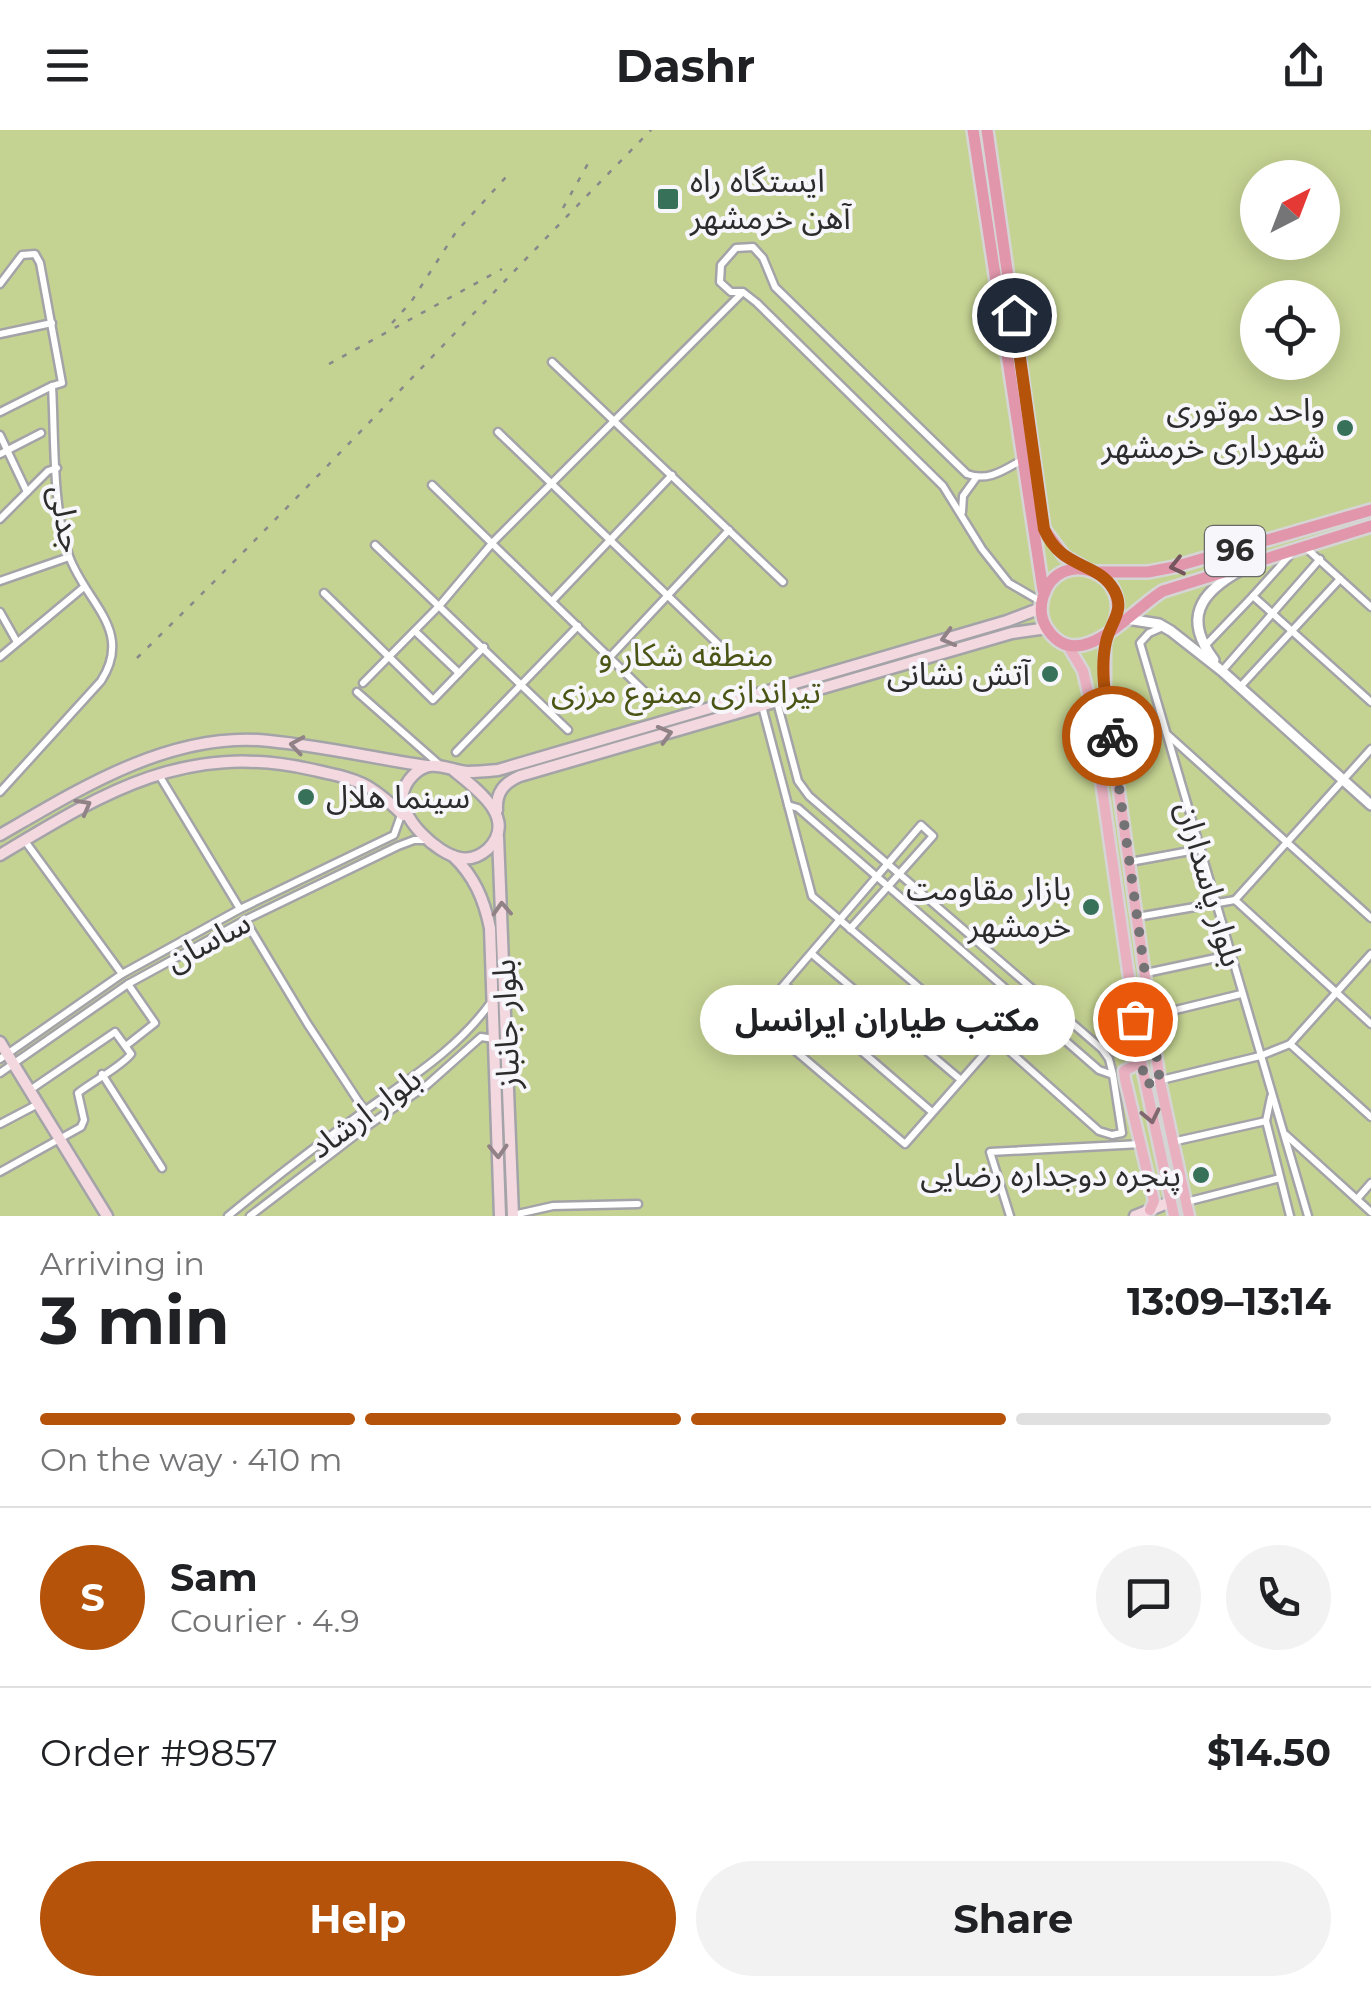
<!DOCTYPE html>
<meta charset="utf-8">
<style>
:root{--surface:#fff;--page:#f2f2f2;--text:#202124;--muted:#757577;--line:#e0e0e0;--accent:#b45309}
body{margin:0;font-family:Montserrat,"Noto Sans Arabic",sans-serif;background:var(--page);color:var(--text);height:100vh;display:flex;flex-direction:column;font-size:38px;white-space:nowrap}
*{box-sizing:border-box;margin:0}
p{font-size:32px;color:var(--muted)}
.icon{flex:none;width:55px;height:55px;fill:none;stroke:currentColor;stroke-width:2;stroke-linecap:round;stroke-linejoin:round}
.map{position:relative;height:1086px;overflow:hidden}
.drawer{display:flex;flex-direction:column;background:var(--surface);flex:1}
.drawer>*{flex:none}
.needle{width:65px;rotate:42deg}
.buttons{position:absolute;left:1240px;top:30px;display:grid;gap:20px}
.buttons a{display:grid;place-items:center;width:100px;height:100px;border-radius:50%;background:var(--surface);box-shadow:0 5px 25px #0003;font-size:50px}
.pin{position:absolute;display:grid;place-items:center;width:85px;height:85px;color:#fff;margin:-42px;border:5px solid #fff;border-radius:50%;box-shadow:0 2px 10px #0007}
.courier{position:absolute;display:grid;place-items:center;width:100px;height:100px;margin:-50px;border:8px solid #b45309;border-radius:50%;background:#fff;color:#222;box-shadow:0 2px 12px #0007}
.bubble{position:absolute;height:70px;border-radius:35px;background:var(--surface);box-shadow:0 5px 25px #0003;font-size:32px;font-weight:700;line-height:70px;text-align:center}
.headline em{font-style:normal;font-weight:700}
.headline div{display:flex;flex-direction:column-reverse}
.headline{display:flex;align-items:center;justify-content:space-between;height:170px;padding:0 40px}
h1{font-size:65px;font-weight:700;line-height:75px}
.bar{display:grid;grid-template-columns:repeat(4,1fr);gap:15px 10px;align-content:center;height:120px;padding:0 40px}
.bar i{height:12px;border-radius:8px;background:var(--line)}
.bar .active{background:var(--accent)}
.bar p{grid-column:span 4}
.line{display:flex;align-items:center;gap:25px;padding:0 40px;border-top:2px solid var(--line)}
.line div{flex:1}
.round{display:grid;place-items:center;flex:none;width:105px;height:105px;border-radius:52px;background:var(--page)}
.cta{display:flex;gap:20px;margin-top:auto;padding:20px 40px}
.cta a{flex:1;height:115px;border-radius:60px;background:var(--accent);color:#fff;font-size:40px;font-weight:700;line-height:115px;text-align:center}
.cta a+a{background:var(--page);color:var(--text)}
header{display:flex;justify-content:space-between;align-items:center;height:130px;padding:0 40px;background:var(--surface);font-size:45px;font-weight:700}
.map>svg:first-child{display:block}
</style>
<header><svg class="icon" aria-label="menu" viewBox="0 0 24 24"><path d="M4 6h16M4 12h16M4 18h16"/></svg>Dashr<svg class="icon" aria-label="share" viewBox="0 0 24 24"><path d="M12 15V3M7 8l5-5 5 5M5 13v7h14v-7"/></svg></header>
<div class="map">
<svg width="1371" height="1086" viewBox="0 0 1371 1086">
<rect width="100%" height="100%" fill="#f6f6fb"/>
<path fill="#c5d392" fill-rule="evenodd" d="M0,0H1371V1086H0ZM1258,48H1322V112H1258ZM1258,168H1322V232H1258Z"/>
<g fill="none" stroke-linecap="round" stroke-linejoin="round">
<g stroke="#a3a3a8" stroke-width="11">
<g id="minor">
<path d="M0,154L22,125L35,124L40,133L62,253L52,256C55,308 52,376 69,426C86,473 134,500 101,551L0,662"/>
<path d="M0,204L52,193"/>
<path d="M552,232L783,452"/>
<path d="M0,282L52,256"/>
<path d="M498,302L721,517"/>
<path d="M0,305L27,362"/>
<path d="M0,324L41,303"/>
<path d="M1022,330C1004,340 988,352 967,344L775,157L763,128L753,117L736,118L721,135L720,152L731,162H743L757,173L943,356L982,419L1009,453L1040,471"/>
<path d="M432,355L648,565"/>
<path d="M962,382L963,366L976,348"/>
<path d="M0,389L48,341L57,338"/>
<path d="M375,415L568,600"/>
<path d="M1305,417L1371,477"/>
<path d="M1290,425L1253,466L1371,572"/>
<path d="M0,451L69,427"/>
<path d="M324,463L433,570L484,517"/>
<path d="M553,470L672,345"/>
<path d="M0,482L17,512"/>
<path d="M1163,497L1149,503L1140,513L1308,1086"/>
<path d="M415,501L459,543"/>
<path d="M1204,517L1253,466"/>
<path d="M0,527L84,457"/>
<path d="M610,527L729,400"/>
<path d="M1222,541L1320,429"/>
<path d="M363,553L440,475L494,411L742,163"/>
<path d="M1240,557L1340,449"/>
<path d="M357,562L441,636"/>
<path d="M777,572L798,651L809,666L1102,919L1109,929L1113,945L1099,940L798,678L788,675"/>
<path d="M762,576L812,766L990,918"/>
<path d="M1168,605L1371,788"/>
<path d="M456,622L578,496"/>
<path d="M159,645L240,779"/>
<path d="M25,711L122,844"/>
<path d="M1130,732L1201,719"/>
<path d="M1235,770L1371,619"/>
<path d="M1235,770L1371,894"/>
<path d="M1137,787L1235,770"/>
<path d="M245,790L307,893L372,992"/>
<path d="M850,799L933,706L921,695L758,885L765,895L905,1014L1037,864"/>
<path d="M812,824L961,950"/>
<path d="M1146,843L1230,825"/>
<path d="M785,855L932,982"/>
<path d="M1151,886L1241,864"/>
<path d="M997,910L1099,1001L1112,1005L1122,1003L1113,945"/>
<path d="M1290,914L1371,987"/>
<path d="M127,915L155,893L128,854"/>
<path d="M0,929L122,844L240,779L394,705L401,685"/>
<path d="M0,943L128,854L245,790L398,716L414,710H426"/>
<path d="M102,944L162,1038"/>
<path d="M1145,954L1260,926L1290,914L1371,824"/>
<path d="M1271,967L1266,991L1290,1086"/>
<path d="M0,994L38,974"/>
<path d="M1286,1005L1371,1082"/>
<path d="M1172,1012L1266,991"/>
<path d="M0,1042L81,997L84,990L78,963C93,951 121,937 131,924L115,902L30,960"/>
<path d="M1357,1069L1371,1053"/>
<path d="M1186,1072L1280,1048"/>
<path d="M513,1085L553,1076L638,1074"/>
<path d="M228,1086C272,1050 317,1015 363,982C410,948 457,920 492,871"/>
<path d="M250,1086L366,997L427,955L481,907L494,909"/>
<path d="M1010,1086L990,1022L1141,1014"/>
</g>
</g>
<g stroke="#a3a3a8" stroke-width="14">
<g id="tertiary">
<path d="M1127,489L1159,494L1171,501L1222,541L1371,675"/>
<path d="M1214,530C1183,489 1199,463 1241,440"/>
</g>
</g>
<g stroke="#a3a3a8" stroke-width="15">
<g id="secondary">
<path d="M453,640C475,658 519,688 488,719C480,726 470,730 460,728C437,724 398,687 403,663C406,650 417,639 429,636C441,634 455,641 467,642C477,642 488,641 498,640L1007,491L1041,478"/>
<path d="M497,680C496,662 504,653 520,646L1012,503L1047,498"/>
<path d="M0,705C78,660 164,605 258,610C314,614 371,628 427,636"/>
<path d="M498,707L513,1086"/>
<path d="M0,725C103,663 184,612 309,639C358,650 366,650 403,685"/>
<path d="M453,726C474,746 484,769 490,798L500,1086"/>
<path d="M0,912L107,1086"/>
<path d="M1135,1086L1170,1072"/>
</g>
</g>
<g stroke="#d5d5d5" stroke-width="15">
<g id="primary">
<path d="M1108,504L1105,514V563L1160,952L1189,1086"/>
<path d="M1067,514L1083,541L1089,567L1141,932L1174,1086"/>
<path d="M1141,932L1124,941L1125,949L1154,1071L1150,1080"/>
</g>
</g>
<g stroke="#d5d5d5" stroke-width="16">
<g id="trunk">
<path d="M973,0L1043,460"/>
<path d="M987,0L1044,399L1064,426L1083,437"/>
<path d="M1099,442H1148L1174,437L1371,380"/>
<path d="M1112,499C1139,442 1058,414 1043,467C1040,477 1041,488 1046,497C1078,549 1132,479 1163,461L1371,396"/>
</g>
</g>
<use href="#minor" stroke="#fff" stroke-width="6"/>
<use href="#tertiary" stroke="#fff" stroke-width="9"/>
<use href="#secondary" stroke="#f4d8e0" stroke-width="10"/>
<use href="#primary" stroke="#e9b0c0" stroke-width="10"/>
<use href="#trunk" stroke="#e296ab" stroke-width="11"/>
<g stroke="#88888a" stroke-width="2.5" stroke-dasharray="5 10" stroke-linecap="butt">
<path d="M563,78L590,30"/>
<path d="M392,193L411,172L456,102L506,47"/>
<path d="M329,234L502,139"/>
<path d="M137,528C313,356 479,175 651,0"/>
</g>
</g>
<defs><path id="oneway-chevron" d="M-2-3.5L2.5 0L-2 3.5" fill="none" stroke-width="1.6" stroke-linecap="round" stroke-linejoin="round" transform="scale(2.5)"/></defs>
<use stroke="#75565f" href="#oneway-chevron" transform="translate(1177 436) rotate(167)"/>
<g stroke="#908286">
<use href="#oneway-chevron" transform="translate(948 508) rotate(164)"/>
<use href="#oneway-chevron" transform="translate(665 604) rotate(-16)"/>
<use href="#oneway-chevron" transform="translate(297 615) rotate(-171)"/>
<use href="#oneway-chevron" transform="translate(84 676) rotate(-29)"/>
<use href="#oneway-chevron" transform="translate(502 779) rotate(-93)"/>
<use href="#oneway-chevron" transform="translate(498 1021) rotate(88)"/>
</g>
<use stroke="#81676f" href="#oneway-chevron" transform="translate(1151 986) rotate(78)"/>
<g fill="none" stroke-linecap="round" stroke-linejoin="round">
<path stroke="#737375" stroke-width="10" stroke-dasharray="0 18" d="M1112,606L1160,952L1145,954L1135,889"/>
<path stroke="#b45309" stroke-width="12" d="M1014,185L1044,399C1061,440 1098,431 1114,460C1126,481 1110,492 1106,512C1099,542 1107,576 1112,606"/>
</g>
<g fill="#387159" stroke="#f6f6fb" stroke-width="4">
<rect x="656" y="57" width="24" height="24" rx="5"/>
<circle cx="1345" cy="298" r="10"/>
<circle cx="1050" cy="544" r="10"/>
<circle cx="306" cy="667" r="10"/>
<circle cx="1091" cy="777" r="10"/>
<circle cx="1201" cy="1045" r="10"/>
</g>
<g text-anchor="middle" stroke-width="8" stroke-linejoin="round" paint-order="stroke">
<rect fill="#f6f6fb" stroke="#69696b" stroke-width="2.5" x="1205" y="396" width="60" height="50" rx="8"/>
<g font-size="30" font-weight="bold" fill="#2c2c2d">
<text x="1235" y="431">96</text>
</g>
<g font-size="32" fill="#2c2c2d" stroke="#f6f6fb" text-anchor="end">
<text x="690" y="62" text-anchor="start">ایستگاه راه<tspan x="690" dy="37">آهن خرمشهر</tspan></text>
<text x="1325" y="291">واحد موتوری<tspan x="1325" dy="37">شهرداری خرمشهر</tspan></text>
<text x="1030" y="555">آتش نشانی</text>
<text x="326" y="678" text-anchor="start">سینما هلال</text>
<text x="1071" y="770">بازار مقاومت<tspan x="1071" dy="37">خرمشهر</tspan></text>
<text x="1181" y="1056">پنجره دوجداره رضایی</text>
</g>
<g font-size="32" fill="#2c2c2d" stroke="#f6f6fb">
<text transform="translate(66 389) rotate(80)" y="11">جدلی</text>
<text transform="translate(1210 754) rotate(74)" y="11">بلوار پاسداران</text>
<text transform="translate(208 811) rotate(-28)" y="11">ساسان</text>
<text transform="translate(506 894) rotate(-92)" y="11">بلوار جانباز</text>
<text transform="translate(365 983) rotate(-36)" y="11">بلوار ارشاد</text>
</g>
<g font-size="32" fill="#4a5515" stroke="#f6f6fb">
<text x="686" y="536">منطقه شکار و<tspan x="686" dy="37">تیراندازی ممنوع مرزی</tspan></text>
</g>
</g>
</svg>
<div class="buttons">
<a><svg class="needle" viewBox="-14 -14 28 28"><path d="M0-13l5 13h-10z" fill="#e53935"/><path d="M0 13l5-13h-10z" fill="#757577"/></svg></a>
<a><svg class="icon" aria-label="locate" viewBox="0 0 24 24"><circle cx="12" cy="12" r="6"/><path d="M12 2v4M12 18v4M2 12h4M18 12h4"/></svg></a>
</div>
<div class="pin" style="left:1135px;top:889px;background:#ea580c"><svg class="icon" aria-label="bag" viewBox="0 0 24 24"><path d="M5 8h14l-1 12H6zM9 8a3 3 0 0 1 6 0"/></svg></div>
<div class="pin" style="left:1014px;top:185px;background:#1f2937"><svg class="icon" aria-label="home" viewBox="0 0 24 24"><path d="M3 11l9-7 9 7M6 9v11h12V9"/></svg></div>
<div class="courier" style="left:1112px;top:606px"><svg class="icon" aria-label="bike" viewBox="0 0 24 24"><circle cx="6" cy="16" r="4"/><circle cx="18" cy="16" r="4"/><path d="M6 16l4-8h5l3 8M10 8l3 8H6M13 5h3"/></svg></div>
<div class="bubble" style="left:700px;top:855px;width:375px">مكتب طياران ايرانسل</div>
</div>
<section class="drawer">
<div class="headline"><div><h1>3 min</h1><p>Arriving in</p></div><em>13:09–13:14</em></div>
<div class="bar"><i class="active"></i><i class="active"></i><i class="active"></i><i></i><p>On the way · 410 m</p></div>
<div class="line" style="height:180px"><b class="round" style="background:var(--accent);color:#fff">S</b><div><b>Sam</b><p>Courier · 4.9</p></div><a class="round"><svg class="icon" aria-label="chat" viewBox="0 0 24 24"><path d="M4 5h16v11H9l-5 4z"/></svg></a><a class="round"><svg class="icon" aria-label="phone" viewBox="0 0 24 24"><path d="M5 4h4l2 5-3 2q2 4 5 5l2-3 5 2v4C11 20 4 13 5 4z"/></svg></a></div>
<div class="line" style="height:130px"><div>Order #9857</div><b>$14.50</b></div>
<div class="cta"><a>Help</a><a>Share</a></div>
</section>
